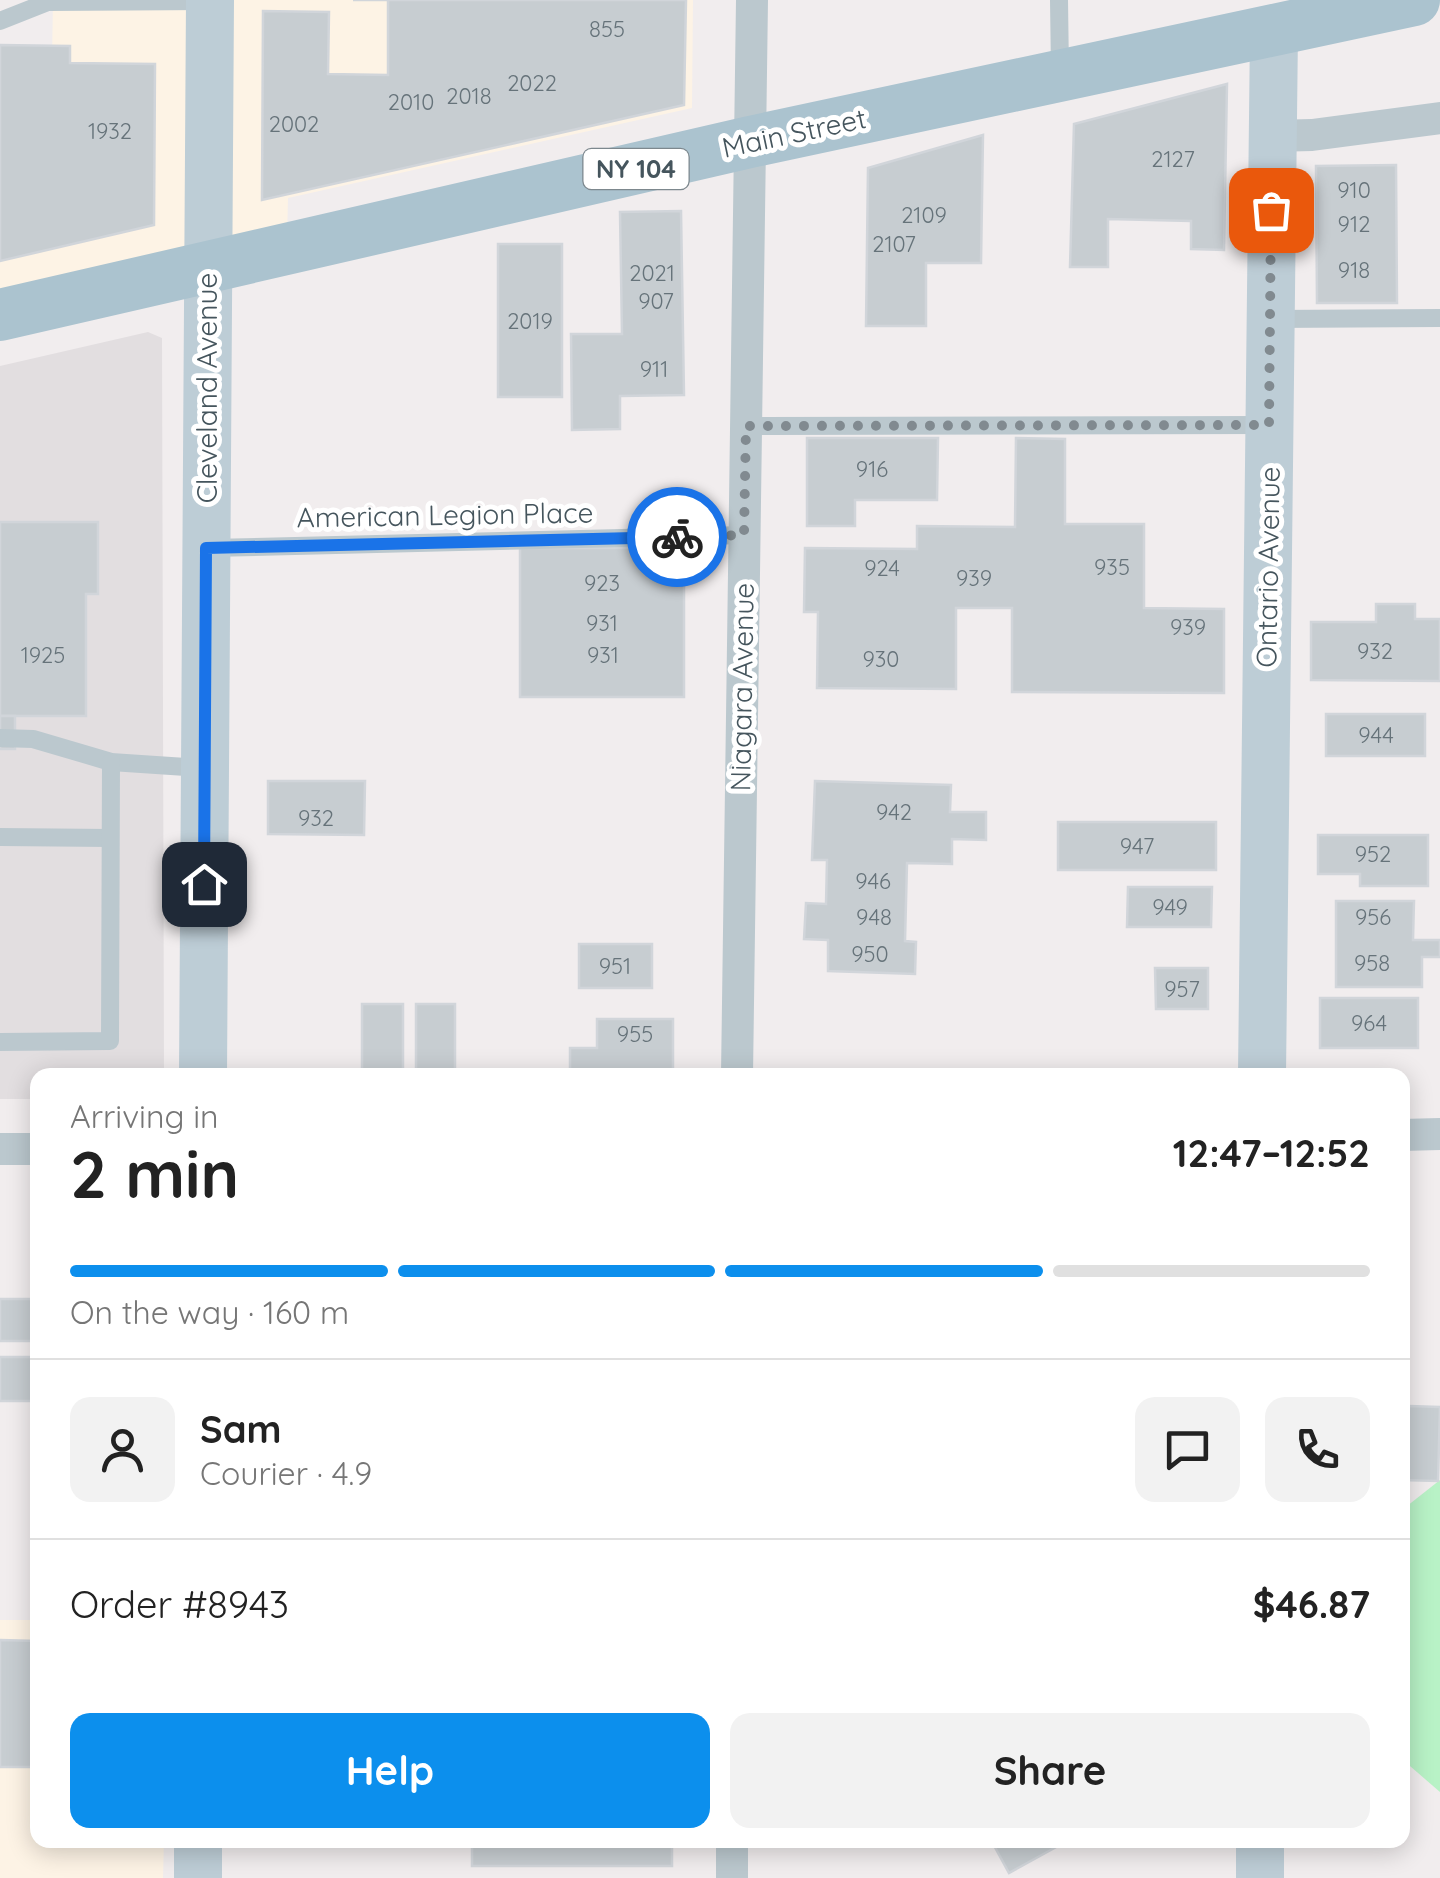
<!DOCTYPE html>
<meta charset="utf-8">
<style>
:root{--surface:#fff;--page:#f2f2f2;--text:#222;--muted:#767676;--line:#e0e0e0;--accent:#0c8fed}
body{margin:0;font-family:Quicksand,sans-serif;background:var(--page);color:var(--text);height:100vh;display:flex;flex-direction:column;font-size:38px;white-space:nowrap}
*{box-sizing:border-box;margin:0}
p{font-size:32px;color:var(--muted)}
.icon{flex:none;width:55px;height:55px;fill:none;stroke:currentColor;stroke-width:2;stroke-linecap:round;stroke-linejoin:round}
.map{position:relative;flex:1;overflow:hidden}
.panel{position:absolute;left:30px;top:1068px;width:1380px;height:780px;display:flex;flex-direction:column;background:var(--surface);border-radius:20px;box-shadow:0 5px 25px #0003}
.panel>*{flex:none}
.pin{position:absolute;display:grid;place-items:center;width:85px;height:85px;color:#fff;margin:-42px;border-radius:20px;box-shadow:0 5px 15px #0006}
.courier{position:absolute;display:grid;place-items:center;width:100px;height:100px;margin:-50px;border:8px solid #1a73e8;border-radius:50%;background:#fff;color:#222;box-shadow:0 2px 12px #0007}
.headline em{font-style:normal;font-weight:800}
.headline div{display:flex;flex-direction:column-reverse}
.headline{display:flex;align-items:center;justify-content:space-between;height:170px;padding:0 40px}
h1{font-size:65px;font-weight:800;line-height:75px}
.bar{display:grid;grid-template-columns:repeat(4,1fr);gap:15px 10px;align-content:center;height:120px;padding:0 40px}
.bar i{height:12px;border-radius:8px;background:var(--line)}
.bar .active{background:var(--accent)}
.bar p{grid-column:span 4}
.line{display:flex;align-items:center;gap:25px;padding:0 40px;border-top:2px solid var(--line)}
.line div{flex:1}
.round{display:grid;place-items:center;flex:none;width:105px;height:105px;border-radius:20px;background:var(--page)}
.button{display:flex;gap:20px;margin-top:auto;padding:20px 40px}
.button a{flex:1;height:115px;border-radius:20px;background:var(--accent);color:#fff;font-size:40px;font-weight:800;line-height:115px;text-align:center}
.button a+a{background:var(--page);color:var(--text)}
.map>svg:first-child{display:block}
</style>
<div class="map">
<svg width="1440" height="1878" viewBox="0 0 1440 1878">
<rect width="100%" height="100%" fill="#f1edee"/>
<g fill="#fdf3e5">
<path d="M53,0H693L692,108L288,198L287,238L0,304V67L52,59Z"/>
<path d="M0,1620H37L38,1840H164L163,1878H0Z"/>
</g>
<path fill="#e2dee0" d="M148,332L162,338L164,1075H38L37,1099H0V366Z"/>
<path fill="#b8f2c6" d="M1440,1480V1792L1403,1760L1402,1510Z"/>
<g fill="#c7cdd1" stroke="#d1d5da" stroke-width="2.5">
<path d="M353,0H686L684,105L262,200L263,11L329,12L328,74L388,75V0Z"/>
<path d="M0,45L70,46V63L155,64L154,225L0,261Z"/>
<path d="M1227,84L1224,250L1191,249V221L1108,219V267H1070L1074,124Z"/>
<path d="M983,135L981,263H926V326H866L868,168Z"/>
<path d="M1396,165L1397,303H1317L1316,166Z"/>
<path d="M681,211L684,395L620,396V429L572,430L571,334H622L620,212Z"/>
<rect x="498" y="244" width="64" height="153"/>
<path d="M807,438H938L937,500H855V526H807Z"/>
<path d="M1016,438L1065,439V524H1144V608L1224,609V693L1012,692V608H956V689L817,688L818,612H804L805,548L917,549V526L1015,527Z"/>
<path d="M0,522H98V594H86V716H0Z"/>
<rect x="520" y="548" width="164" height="149"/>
<path d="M1376,604H1415V619H1440V681L1311,680V622H1376Z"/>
<rect x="1326" y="714" width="99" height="42"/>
<rect x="0" y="716" width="15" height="33"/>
<path d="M268,781H365L364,835L268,834Z"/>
<path d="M815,781L951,785L950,812H986V840L952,839V864L907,863L905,941L916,942L915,974L828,971V940L804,939L806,903L826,904L827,860H812Z"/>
<rect x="1058" y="822" width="158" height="48"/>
<path d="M1318,835H1428V886H1360V874H1318Z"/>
<path d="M1128,887H1212L1211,927H1127Z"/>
<path d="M1336,901H1414L1413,940H1440V957H1422V987H1336Z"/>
<rect x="579" y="944" width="73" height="44"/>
<path d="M1155,968H1208V1009H1156Z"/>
<rect x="1320" y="998" width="98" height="50"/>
<rect x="362" y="1004" width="41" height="71"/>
<rect x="416" y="1004" width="39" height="71"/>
<path d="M597,1019H673V1075H570V1048H597Z"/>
<rect x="0" y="1299" width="38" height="42"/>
<rect x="0" y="1357" width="32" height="44"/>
<path d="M1409,1406L1440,1407L1438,1481L1402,1480V1429H1408Z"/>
<path d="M0,1640L38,1641V1767H0Z"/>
<rect x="472" y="1840" width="200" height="26"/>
<path d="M991,1840H1069L1009,1873Z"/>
</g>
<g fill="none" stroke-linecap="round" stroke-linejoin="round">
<g stroke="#bbc8ce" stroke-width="18">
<path d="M1059,0L1060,71"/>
<path d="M0,21L48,2L209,1"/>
<path d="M1271,319L1440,318"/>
<path d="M746,426L1269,425"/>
<path d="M210,548L745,535"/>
<path d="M0,738L33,739L111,762L201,768"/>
<path d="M0,837L110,838"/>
<path d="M0,1042L110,1041L111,762"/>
</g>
<g stroke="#bbc8ce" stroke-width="32">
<path d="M1272,136L1312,135L1440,118"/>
<path d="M737,1075L752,0"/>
<path d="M1402,1135L1440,1134"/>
<path d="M0,1149H38"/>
<path d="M732,1840V1878"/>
</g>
<g stroke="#bdcdd6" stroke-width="48">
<path d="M203,1075L210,0"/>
<path d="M1262,1075L1274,31"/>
<path d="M198,1878V1840"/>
<path d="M1260,1878V1840"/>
</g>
<path stroke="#abc3cf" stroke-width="52" d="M0,315L750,142L1414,0"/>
</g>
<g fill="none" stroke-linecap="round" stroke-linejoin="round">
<path stroke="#818a90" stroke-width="10" stroke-dasharray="0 18" d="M677,537L744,535L746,426L1269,425L1271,210"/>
<path stroke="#1a73e8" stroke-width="12" d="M204,884L206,548L677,537"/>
</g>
<g text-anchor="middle" stroke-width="10" stroke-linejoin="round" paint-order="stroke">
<g font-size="22" fill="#66737a">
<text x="607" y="37">855</text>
<text x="532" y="91">2022</text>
<text x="469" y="104">2018</text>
<text x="411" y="110">2010</text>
<text x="294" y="132">2002</text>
<text x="110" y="139">1932</text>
<text x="1173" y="167">2127</text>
<text x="1354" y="198">910</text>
<text x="924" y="223">2109</text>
<text x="1354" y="232">912</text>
<text x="894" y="252">2107</text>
<text x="1354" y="278">918</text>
<text x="652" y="281">2021</text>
<text x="656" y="309">907</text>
<text x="530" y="329">2019</text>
<text x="654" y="377">911</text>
<text x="872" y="477">916</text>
<text x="1112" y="575">935</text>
<text x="882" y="576">924</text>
<text x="974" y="586">939</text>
<text x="602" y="591">923</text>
<text x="602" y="631">931</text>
<text x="1188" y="635">939</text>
<text x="1375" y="659">932</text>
<text x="43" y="663">1925</text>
<text x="603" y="663">931</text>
<text x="881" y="667">930</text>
<text x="1376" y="743">944</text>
<text x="894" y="820">942</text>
<text x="316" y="826">932</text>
<text x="1137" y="854">947</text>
<text x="1373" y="862">952</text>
<text x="873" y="889">946</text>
<text x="1170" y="915">949</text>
<text x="874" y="925">948</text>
<text x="1373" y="925">956</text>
<text x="870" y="962">950</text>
<text x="1372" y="971">958</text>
<text x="615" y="974">951</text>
<text x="1182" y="997">957</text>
<text x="1369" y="1031">964</text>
<text x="635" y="1042">955</text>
</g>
<rect fill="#fff" stroke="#7d888e" stroke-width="2.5" x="583.5" y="149" width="105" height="40" rx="8"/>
<g font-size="25" font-weight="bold" fill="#45555d">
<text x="636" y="178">NY 104</text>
</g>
<g font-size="28" fill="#45555d" stroke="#fff">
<text transform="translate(794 133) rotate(-12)" y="10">Main Street</text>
<text transform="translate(207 388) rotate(-90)" y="10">Cleveland Avenue</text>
<text transform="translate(445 515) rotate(-1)" y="10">American Legion Place</text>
<text transform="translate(1268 567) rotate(-89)" y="10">Ontario Avenue</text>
<text transform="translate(742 687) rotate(-89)" y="10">Niagara Avenue</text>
</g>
</g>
</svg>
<div class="pin" style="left:1271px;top:210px;background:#ea580c"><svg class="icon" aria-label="bag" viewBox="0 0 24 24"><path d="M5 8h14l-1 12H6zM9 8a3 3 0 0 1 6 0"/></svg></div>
<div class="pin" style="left:204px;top:884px;background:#1f2937"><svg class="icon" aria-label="home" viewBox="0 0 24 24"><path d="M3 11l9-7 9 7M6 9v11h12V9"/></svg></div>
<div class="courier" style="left:677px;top:537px"><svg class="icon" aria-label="bike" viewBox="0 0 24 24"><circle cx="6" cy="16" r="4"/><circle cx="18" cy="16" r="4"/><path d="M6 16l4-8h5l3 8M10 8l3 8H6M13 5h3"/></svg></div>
<section class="panel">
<div class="headline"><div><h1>2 min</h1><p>Arriving in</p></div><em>12:47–12:52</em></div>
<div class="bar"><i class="active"></i><i class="active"></i><i class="active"></i><i></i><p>On the way · 160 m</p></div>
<div class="line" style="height:180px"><a class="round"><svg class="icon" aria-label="person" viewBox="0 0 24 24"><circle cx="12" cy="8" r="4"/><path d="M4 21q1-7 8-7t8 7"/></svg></a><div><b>Sam</b><p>Courier · 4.9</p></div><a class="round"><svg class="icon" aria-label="chat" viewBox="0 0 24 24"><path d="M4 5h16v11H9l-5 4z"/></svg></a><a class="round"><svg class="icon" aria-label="phone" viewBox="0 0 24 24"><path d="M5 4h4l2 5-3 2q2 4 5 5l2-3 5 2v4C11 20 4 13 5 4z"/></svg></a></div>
<div class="line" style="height:130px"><div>Order #8943</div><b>$46.87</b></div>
<div class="button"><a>Help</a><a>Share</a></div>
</section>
</div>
